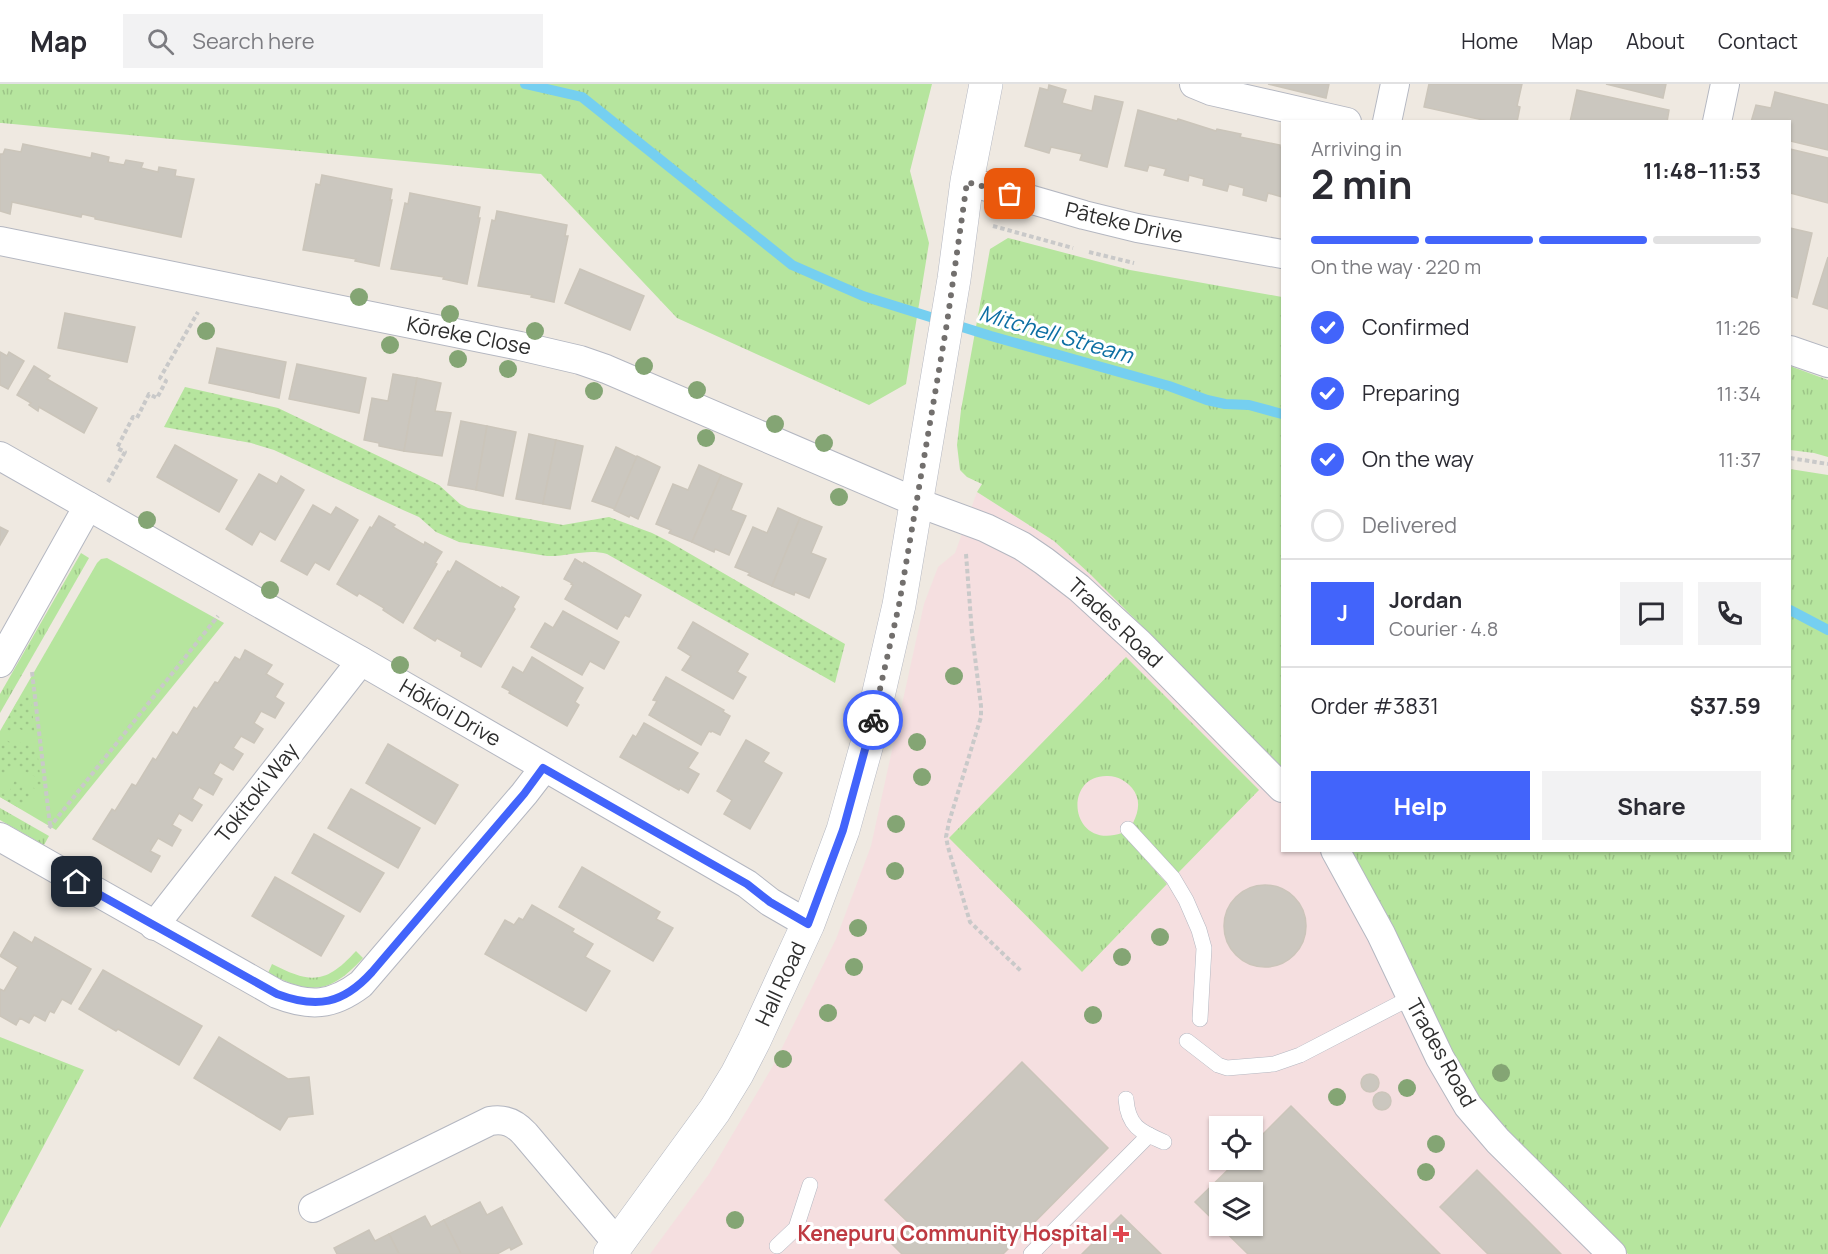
<!DOCTYPE html>
<meta charset="utf-8">
<style>
:root{--surface:#fff;--page:#f2f2f3;--text:#2b2b33;--muted:#7c7c81;--line:#e1e1e2;--accent:#4264fb}
body{margin:0;font-family:Manrope,sans-serif;background:var(--page);color:var(--text);height:100vh;display:flex;flex-direction:column;font-size:22px;white-space:nowrap}
*{box-sizing:border-box;margin:0}
p{font-size:20px;color:var(--muted)}
.icon{flex:none;width:33px;height:33px;fill:none;stroke:currentColor;stroke-width:2;stroke-linecap:round;stroke-linejoin:round}
.map{position:relative;flex:1;overflow:hidden}
.side{position:absolute;left:1281px;top:36px;width:510px;height:732px;display:flex;flex-direction:column;background:var(--surface);border-radius:0px;box-shadow:0 2px 4px #0004}
.side>*{flex:none}
.fabs{position:absolute;left:1209px;top:1032px;display:grid;gap:12px}
.fabs a{display:grid;place-items:center;width:54px;height:54px;border-radius:0px;background:var(--surface);box-shadow:0 2px 4px #0004;font-size:30px}
.pin{position:absolute;display:grid;place-items:center;width:51px;height:51px;color:#fff;margin:-26px;border-radius:12px;box-shadow:0 3px 9px #0006}
.courier{position:absolute;display:grid;place-items:center;width:60px;height:60px;margin:-30px;border:4px solid #4264fb;border-radius:50%;background:#fff;color:#222;box-shadow:0 2px 8px #0007}
.head em{font-style:normal;font-weight:700}
.head div{display:flex;flex-direction:column-reverse}
.head{display:flex;align-items:center;justify-content:space-between;height:102px;padding:0 30px}
h1{font-size:39px;font-weight:700;line-height:45px}
.bar{display:grid;grid-template-columns:repeat(4,1fr);gap:9px 6px;align-content:center;height:72px;padding:0 30px}
.bar i{height:8px;border-radius:4px;background:var(--line)}
.bar .active{background:var(--accent)}
.bar p{grid-column:span 4}
.line{display:flex;align-items:center;gap:15px;padding:0 30px;border-top:2px solid var(--line)}
.line div{flex:1}
.round{display:grid;place-items:center;flex:none;width:63px;height:63px;border-radius:0px;background:var(--page)}
ol{padding:0 30px;list-style:none}
li{display:flex;align-items:center;gap:18px;height:66px}
li p{margin-inline-start:auto}
li .icon{padding:6px;border-radius:50%;background:var(--accent);color:#fff;stroke-width:4}
li:last-child{color:var(--muted)}
li i{width:33px;height:33px;border:3px solid var(--line);border-radius:50%}
.action{display:flex;gap:12px;margin-top:auto;padding:12px 30px}
.action a{flex:1;height:69px;border-radius:0px;background:var(--accent);color:#fff;font-size:24px;font-weight:700;line-height:69px;text-align:center}
.action a+a{background:var(--page);color:var(--text)}
header{display:flex;align-items:center;gap:36px;box-sizing:border-box;height:84px;padding:0 30px;background:var(--surface);border-bottom:2px solid var(--line)}
header strong{font-size:28px}
nav{display:flex;gap:33px;margin-inline-start:auto;font-size:21px}
.search{width:420px;height:54px;background:var(--page);display:flex;align-items:center;gap:15px;box-sizing:border-box;padding:0 21px;border-radius:0px;color:var(--muted);font-size:22px}
.map>svg:first-child{display:block}
</style>
<header>
<strong>Map</strong>
<div class="search"><svg class="icon" aria-label="search" viewBox="0 0 24 24"><circle cx="10" cy="10" r="6"/><path d="M15 15l6 6"/></svg>Search here</div>
<nav><a>Home</a><a>Map</a><a>About</a><a>Contact</a></nav>
</header>
<div class="map">
<svg width="1828" height="1170" viewBox="0 0 1828 1170">
<defs>
<pattern id="grass-tufts" width="24" height="20" patternUnits="userSpaceOnUse" patternTransform="scale(1.5)"><rect width="24" height="20" fill="#b6e59e"/><path d="M3 7l-1-3M5 7V3M7 7l1-3M15 17l-1-3M17 17v-4M19 17l1-3" fill="none" stroke="#9dc588"/></pattern>
<pattern id="garden-dots" width="8" height="8" patternUnits="userSpaceOnUse" patternTransform="scale(1.5)"><rect width="8" height="8" fill="#b6e59e"/><path d="M2 2h.1M6 6h.1" fill="none" stroke="#9dc588" stroke-width="1.8" stroke-linecap="round"/></pattern>
</defs>
<rect width="100%" height="100%" fill="#efe9e1"/>
<path fill="#f5dfe0" fill-rule="evenodd" d="M977,408L1054,457L1091,491L1282,683V766L1350,767L1503,1045L1628,1170H650L709,1090L774,980L836,855L871,762L924,520L938,483L955,469ZM1220,1042H1252V1076H1220ZM1220,1108H1252V1142H1220Z"/>
<g fill="url(#grass-tufts)">
<path d="M0,0H932L910,87L929,159L906,300L869,321L677,234L541,90L2,39H0Z"/>
<path d="M1008,154L1130,186L1282,213V683L1091,491L1054,457L977,408L982,400L967,393L960,386L957,361L961,326L990,165Z"/>
<path d="M1790,282L1828,296V373L1814,369L1790,366Z"/>
<path d="M1790,385L1828,391V1170H1628L1503,1045L1475,1009L1436,941L1350,767L1790,766Z"/>
<path d="M81,469L89,474L0,629V610Z"/>
<path d="M1126,573L1259,706L1178,789L1133,739C1139,727 1141,715 1132,704C1126,697 1118,692 1108,692C1062,690 1069,767 1122,749L1167,800L1082,888L949,754Z"/>
<path d="M0,724L49,752L44,761L0,736Z"/>
<path d="M356,867L363,874C330,910 311,911 268,889L272,880C311,900 326,900 356,867Z"/>
<path d="M0,953L84,986L0,1144Z"/>
</g>
<path fill="#b6e59e" d="M107,474L224,539L56,746L0,713V647L97,479L101,475Z"/>
<g fill="url(#garden-dots)">
<path d="M185,303L278,324L439,401L460,420L468,424L563,441L609,433L652,449L668,457L845,560L835,599L607,470C587,464 567,473 547,472L459,458L436,448L419,433L403,426L274,366L251,359L164,343Z"/>
<path d="M25,612H29L31,616L35,653L14,642L11,648L3,643L17,618Z"/>
<path d="M0,652L13,660L16,656L25,661L26,659L37,665L42,708L33,704L38,694L13,682L4,697L0,695Z"/>
<path d="M16,694L24,699L22,706L30,710L21,725L0,713V703L9,708Z"/>
</g>
<g fill="none" stroke-linecap="round" stroke-linejoin="round">
<g stroke="#75cff0" stroke-width="10">
<path d="M525,0L582,13L792,181L863,212L991,252L1169,302L1207,316L1225,320L1249,321L1282,330"/>
<path d="M1790,526L1828,546"/>
</g>
</g>
<g fill="#cbc7bf" stroke="#cbc5ba" stroke-width="1.5" fill-rule="evenodd">
<path d="M1268,0H1329L1326,14Z"/>
<path d="M1429,0H1522L1517,22L1520,23L1517,38H1492L1424,23Z"/>
<path d="M1606,0H1666L1663,14Z"/>
<path d="M1049,1L1066,6L1062,19L1092,27L1095,12L1123,18L1107,83L1080,76L1082,70L1051,63L1049,69L1025,62L1040,4L1048,6Z"/>
<path d="M1577,6L1669,26L1667,38H1570Z"/>
<path d="M1775,8L1828,21V66L1790,57V38H1751L1756,21L1771,24Z"/>
<path d="M1138,26L1177,37L1178,35L1216,47L1217,45L1241,50L1240,53L1280,61V63L1282,64V113L1268,109L1266,117L1243,111L1244,104L1229,100L1227,107L1203,101L1204,95L1189,91L1188,97L1164,91L1166,85L1149,81L1147,87L1125,82Z"/>
<path d="M23,60L91,74L92,69L109,73L108,78L124,81L126,76L143,79L141,84L158,88L159,83L176,86L175,92L194,95L181,153L95,135V133L82,130L81,133L12,118L10,130L0,127V70H3L5,65L21,68Z"/>
<path d="M1790,65L1828,74V119L1790,109Z"/>
<path d="M322,91L392,105L390,116H392L379,182L355,177L356,175L303,166L316,100L320,101Z"/>
<path d="M410,109L480,123L478,134H480L467,200L443,195L444,193L391,185L405,119L408,120Z"/>
<path d="M497,127L567,141L565,152H568L554,218L531,213L532,211L478,202L492,136L495,137Z"/>
<path d="M1790,144L1812,149L1797,214L1790,212Z"/>
<path d="M1828,173V225L1813,220Z"/>
<path d="M580,185L644,212L630,246L565,219Z"/>
<path d="M65,229L135,243L127,278L58,264Z"/>
<path d="M217,264L286,278L279,314L209,299Z"/>
<path d="M0,268L7,272L9,268L24,277L8,305L0,301Z"/>
<path d="M297,280L366,294L359,329L289,315Z"/>
<path d="M34,282L50,292L47,295L97,324L84,349L39,323L38,327L29,321L31,319L17,311Z"/>
<path d="M393,290L417,294L404,367L379,362V359L364,356L372,314L388,317Z"/>
<path d="M417,294L441,299L435,327L451,329L442,372L404,367Z"/>
<path d="M461,337L487,342L476,406L448,401Z"/>
<path d="M487,342L516,348L503,412L476,406Z"/>
<path d="M529,350L556,356L543,420L516,415Z"/>
<path d="M556,356L583,362L570,425L543,420Z"/>
<path d="M175,361L237,396L219,428L157,393Z"/>
<path d="M616,363L637,373L615,425L592,417Z"/>
<path d="M637,372L660,383L638,435L630,431L629,433L614,426Z"/>
<path d="M699,381L721,391L692,458L669,449L671,446L656,440L673,400L688,406Z"/>
<path d="M259,390L277,400L281,392L304,406L275,456L260,447L252,461L226,445Z"/>
<path d="M721,391L742,400L731,426L746,432L729,471L715,465L714,468L692,458Z"/>
<path d="M313,421L331,431L336,423L358,436L329,486L315,478L307,491L281,477Z"/>
<path d="M778,424L800,434L772,502L748,491L750,489L735,483L753,443L767,449Z"/>
<path d="M379,432L395,441L393,443L424,461L425,458L442,468L435,479L437,480L403,539L383,526L384,524L359,509L357,512L337,500L370,443L372,444Z"/>
<path d="M800,434L822,443L811,469L826,475L809,514L795,508L794,511L772,502Z"/>
<path d="M0,443L8,447L0,461Z"/>
<path d="M575,475L583,480L584,478L641,511L629,533L625,531L617,545L565,515L573,501L571,500L572,499L564,495Z"/>
<path d="M456,477L502,505V503L519,513L513,523L515,525L481,583L461,572L462,568L437,554L435,557L414,544L448,487L450,488Z"/>
<path d="M563,527L619,558L604,585L590,577L582,591L531,563L545,539L553,544Z"/>
<path d="M693,538L748,570L737,588L746,593L733,615L682,586L691,572L678,564Z"/>
<path d="M245,566L272,581L266,590L283,600L275,613L284,619L275,634L261,627L254,639L263,645L254,659L241,652L233,664L243,670L233,686L220,678L213,690L222,695L213,711L199,703L192,715L202,721L192,737L179,729L172,741L181,746L172,762L158,754L150,767L160,772L151,788L93,755L112,725L115,727L132,700L136,702L153,674L156,676L173,648L177,651L194,623L197,625L215,598L218,599L235,573L240,576Z"/>
<path d="M532,573L583,604L575,618L579,621L567,642L509,609L510,607L502,603L513,583L523,589Z"/>
<path d="M666,593L724,626L723,628L730,632L720,651L712,647L711,648L709,647L701,661L649,631L657,617L653,616Z"/>
<path d="M644,639L698,669L688,684L699,690L688,709L680,704L679,706L620,673L633,651L636,653Z"/>
<path d="M746,656L769,669L763,678L782,689L750,745L724,730L732,716L717,707Z"/>
<path d="M388,660L458,701L435,740L366,699Z"/>
<path d="M351,705L420,744L398,784L328,744Z"/>
<path d="M314,750L384,789L360,828L292,789Z"/>
<path d="M582,783L660,828L656,835L673,844L653,877L559,823Z"/>
<path d="M275,793L344,832L321,872L252,832Z"/>
<circle cx="1265" cy="842" r="41"/>
<path d="M532,821L574,845L572,848L593,860L585,873L610,887L586,927L485,870L505,836L514,841L519,834L523,836Z"/>
<path d="M14,848L32,859L35,853L91,885L71,920L62,915L54,929L50,927L45,937L34,931L29,939L20,934L16,941L0,932V905L4,907L18,883L0,872Z"/>
<path d="M103,886L202,942L179,981L118,945L116,947L79,925Z"/>
<path d="M219,953L288,995L309,993L313,1030L288,1033L280,1046L194,994Z"/>
<path d="M1022,978L1108,1064L1003,1170H902L892,1160L911,1141L885,1116Z"/>
<circle cx="1370" cy="999" r="9"/>
<circle cx="1382" cy="1017" r="9"/>
<path d="M1291,1022L1440,1170H1248L1195,1118L1238,1076H1252V1061ZM1220,1108H1252V1142H1220Z"/>
<path d="M1477,1086L1561,1170H1488L1440,1123Z"/>
<path d="M480,1118L487,1131L502,1123L522,1160L511,1166L510,1163L497,1170H461L444,1136Z"/>
<path d="M1121,1131L1161,1170H1082Z"/>
<path d="M425,1132L431,1143L444,1136L461,1170H399L389,1150Z"/>
<path d="M369,1146L375,1157L389,1150L399,1170H337L334,1164Z"/>
</g>
<g fill="none" stroke-linecap="round" stroke-linejoin="round">
<g stroke="#b4b7c1" stroke-width="16">
<g id="lane">
<path d="M1128,745L1173,794L1186,816L1199,846L1204,864L1200,935"/>
<path d="M1187,957L1218,981L1227,984L1274,980L1300,971L1410,914"/>
<path d="M1126,1015C1128,1043 1141,1048 1164,1058"/>
<path d="M777,1162L796,1144L810,1101"/>
<path d="M1031,1170L1149,1051"/>
</g>
</g>
<g stroke="#b4b7c1" stroke-width="30">
<g id="street">
<path d="M1194,0L1211,7L1347,38"/>
<path d="M1387,38L1395,0"/>
<path d="M1717,38L1725,0"/>
<path d="M967,97L1084,131L1137,144L1282,170"/>
<path d="M0,157L520,262L580,276L606,285L916,418L986,444L1022,462L1044,477L1079,504L1139,559L1282,704"/>
<path d="M1790,266L1828,279"/>
<path d="M0,372L361,577L747,800L770,818L808,840"/>
<path d="M0,579L88,422"/>
<path d="M0,753L277,910C310,923 332,922 361,900L524,710L544,684"/>
<path d="M1335,766L1381,850L1440,974L1468,1022L1498,1057L1612,1170"/>
<path d="M154,842L361,577"/>
<path d="M313,1124L490,1037C505,1034 515,1039 525,1050L618,1160"/>
</g>
</g>
<g stroke="#b4b7c1" stroke-width="34">
<path id="secondary" d="M610,1170L715,1026L737,990L754,957L808,840L843,746L867,660L899,521L954,195L967,97L986,0"/>
</g>
<g stroke="#c9c9c9" stroke-width="4" stroke-dasharray="4.5 3" stroke-linecap="butt">
<path d="M993,142L1073,164"/>
<path d="M1089,168L1134,179"/>
<path d="M1790,374L1828,380"/>
<path d="M108,398L125,368L117,364L133,333L137,334L149,310L157,314L166,297L160,294L198,228"/>
<path d="M966,470L972,549L981,622V633L949,738L946,753L948,763L970,838L1022,888"/>
<path d="M32,588L50,741"/>
<path d="M49,744L218,532"/>
</g>
<use href="#lane" stroke="#fff" stroke-width="15"/>
<use href="#street" stroke="#fff" stroke-width="28"/>
<use href="#secondary" stroke="#fff" stroke-width="33"/>
</g>
<g fill="#84a574">
<circle cx="359" cy="213" r="9"/>
<circle cx="450" cy="230" r="9"/>
<circle cx="206" cy="247" r="9"/>
<circle cx="535" cy="247" r="9"/>
<circle cx="390" cy="261" r="9"/>
<circle cx="458" cy="275" r="9"/>
<circle cx="644" cy="282" r="9"/>
<circle cx="508" cy="285" r="9"/>
<circle cx="697" cy="306" r="9"/>
<circle cx="594" cy="307" r="9"/>
<circle cx="775" cy="340" r="9"/>
<circle cx="706" cy="354" r="9"/>
<circle cx="824" cy="359" r="9"/>
<circle cx="839" cy="413" r="9"/>
<circle cx="147" cy="436" r="9"/>
<circle cx="270" cy="506" r="9"/>
<circle cx="400" cy="581" r="9"/>
<circle cx="954" cy="592" r="9"/>
<circle cx="917" cy="658" r="9"/>
<circle cx="922" cy="693" r="9"/>
<circle cx="896" cy="740" r="9"/>
<circle cx="895" cy="787" r="9"/>
<circle cx="858" cy="844" r="9"/>
<circle cx="1160" cy="853" r="9"/>
<circle cx="1122" cy="873" r="9"/>
<circle cx="854" cy="883" r="9"/>
<circle cx="828" cy="929" r="9"/>
<circle cx="1093" cy="931" r="9"/>
<circle cx="783" cy="975" r="9"/>
<circle cx="1501" cy="989" r="9"/>
<circle cx="1407" cy="1004" r="9"/>
<circle cx="1337" cy="1013" r="9"/>
<circle cx="1436" cy="1060" r="9"/>
<circle cx="1426" cy="1088" r="9"/>
<circle cx="735" cy="1136" r="9"/>
</g>
<g fill="none" stroke-linecap="round" stroke-linejoin="round">
<path stroke="#726f6d" stroke-width="6" stroke-dasharray="0 10.8" d="M873,636L899,521L947,239L967,98L1010,110"/>
<path stroke="#4264fb" stroke-width="8" d="M77,798L277,910C317,925 343,920 372,888L524,710L543,684L747,800L770,818L808,840L843,746L873,636"/>
</g>
<path fill="#e0444e" stroke="#fff" stroke-width="2" d="M1118 1141h6v6h6v6h-6v6h-6v-6h-6v-6h6z"/>
<g text-anchor="middle" stroke-width="6" stroke-linejoin="round" paint-order="stroke">
<g font-size="21" fill="#2e2e2e" stroke="#fff">
<text transform="translate(1124 139) rotate(13)" y="7">Pāteke Drive</text>
<text transform="translate(469 252) rotate(11)" y="7">Kōreke Close</text>
<text transform="translate(1115 539) rotate(43)" y="7">Trades Road</text>
<text transform="translate(450 629) rotate(30)" y="7">Hōkioi Drive</text>
<text transform="translate(257 709) rotate(-52)" y="7">Tokitoki Way</text>
<text transform="translate(781 900) rotate(-65)" y="7">Hall Road</text>
<text transform="translate(1441 969) rotate(61)" y="7">Trades Road</text>
</g>
<g font-size="21" font-weight="bold" fill="#be3a42" stroke="#fff" text-anchor="end">
<text x="1108" y="1157">Kenepuru Community Hospital</text>
</g>
<g font-size="22" font-style="italic" fill="#0d6fa3" stroke="#fff">
<text transform="translate(1056 250) rotate(16)" y="8">Mitchell Stream</text>
</g>
</g>
</svg>
<div class="fabs">
<a><svg class="icon" aria-label="locate" viewBox="0 0 24 24"><circle cx="12" cy="12" r="6"/><path d="M12 2v4M12 18v4M2 12h4M18 12h4"/></svg></a>
<a><svg class="icon" aria-label="layers" viewBox="0 0 24 24"><path d="M12 4l9 5-9 5-9-5zM3 14l9 5 9-5"/></svg></a>
</div>
<div class="pin" style="left:1010px;top:110px;background:#ea580c"><svg class="icon" aria-label="bag" viewBox="0 0 24 24"><path d="M5 8h14l-1 12H6zM9 8a3 3 0 0 1 6 0"/></svg></div>
<div class="pin" style="left:77px;top:798px;background:#1f2937"><svg class="icon" aria-label="home" viewBox="0 0 24 24"><path d="M3 11l9-7 9 7M6 9v11h12V9"/></svg></div>
<div class="courier" style="left:873px;top:636px"><svg class="icon" aria-label="bike" viewBox="0 0 24 24"><circle cx="6" cy="16" r="4"/><circle cx="18" cy="16" r="4"/><path d="M6 16l4-8h5l3 8M10 8l3 8H6M13 5h3"/></svg></div>
<section class="side">
<div class="head"><div><h1>2 min</h1><p>Arriving in</p></div><em>11:48–11:53</em></div>
<div class="bar"><i class="active"></i><i class="active"></i><i class="active"></i><i></i><p>On the way · 220 m</p></div>
<ol>
<li><svg class="icon" aria-label="check" viewBox="0 0 24 24"><path d="M5 12l5 5 9-10"/></svg>Confirmed<p>11:26</p></li>
<li><svg class="icon" aria-label="check" viewBox="0 0 24 24"><path d="M5 12l5 5 9-10"/></svg>Preparing<p>11:34</p></li>
<li><svg class="icon" aria-label="check" viewBox="0 0 24 24"><path d="M5 12l5 5 9-10"/></svg>On the way<p>11:37</p></li>
<li><i></i>Delivered</li>
</ol>
<div class="line" style="height:108px"><b class="round" style="background:var(--accent);color:#fff">J</b><div><b>Jordan</b><p>Courier · 4.8</p></div><a class="round"><svg class="icon" aria-label="chat" viewBox="0 0 24 24"><path d="M4 5h16v11H9l-5 4z"/></svg></a><a class="round"><svg class="icon" aria-label="phone" viewBox="0 0 24 24"><path d="M5 4h4l2 5-3 2q2 4 5 5l2-3 5 2v4C11 20 4 13 5 4z"/></svg></a></div>
<div class="line" style="height:78px"><div>Order #3831</div><b>$37.59</b></div>
<div class="action"><a>Help</a><a>Share</a></div>
</section>
</div>
